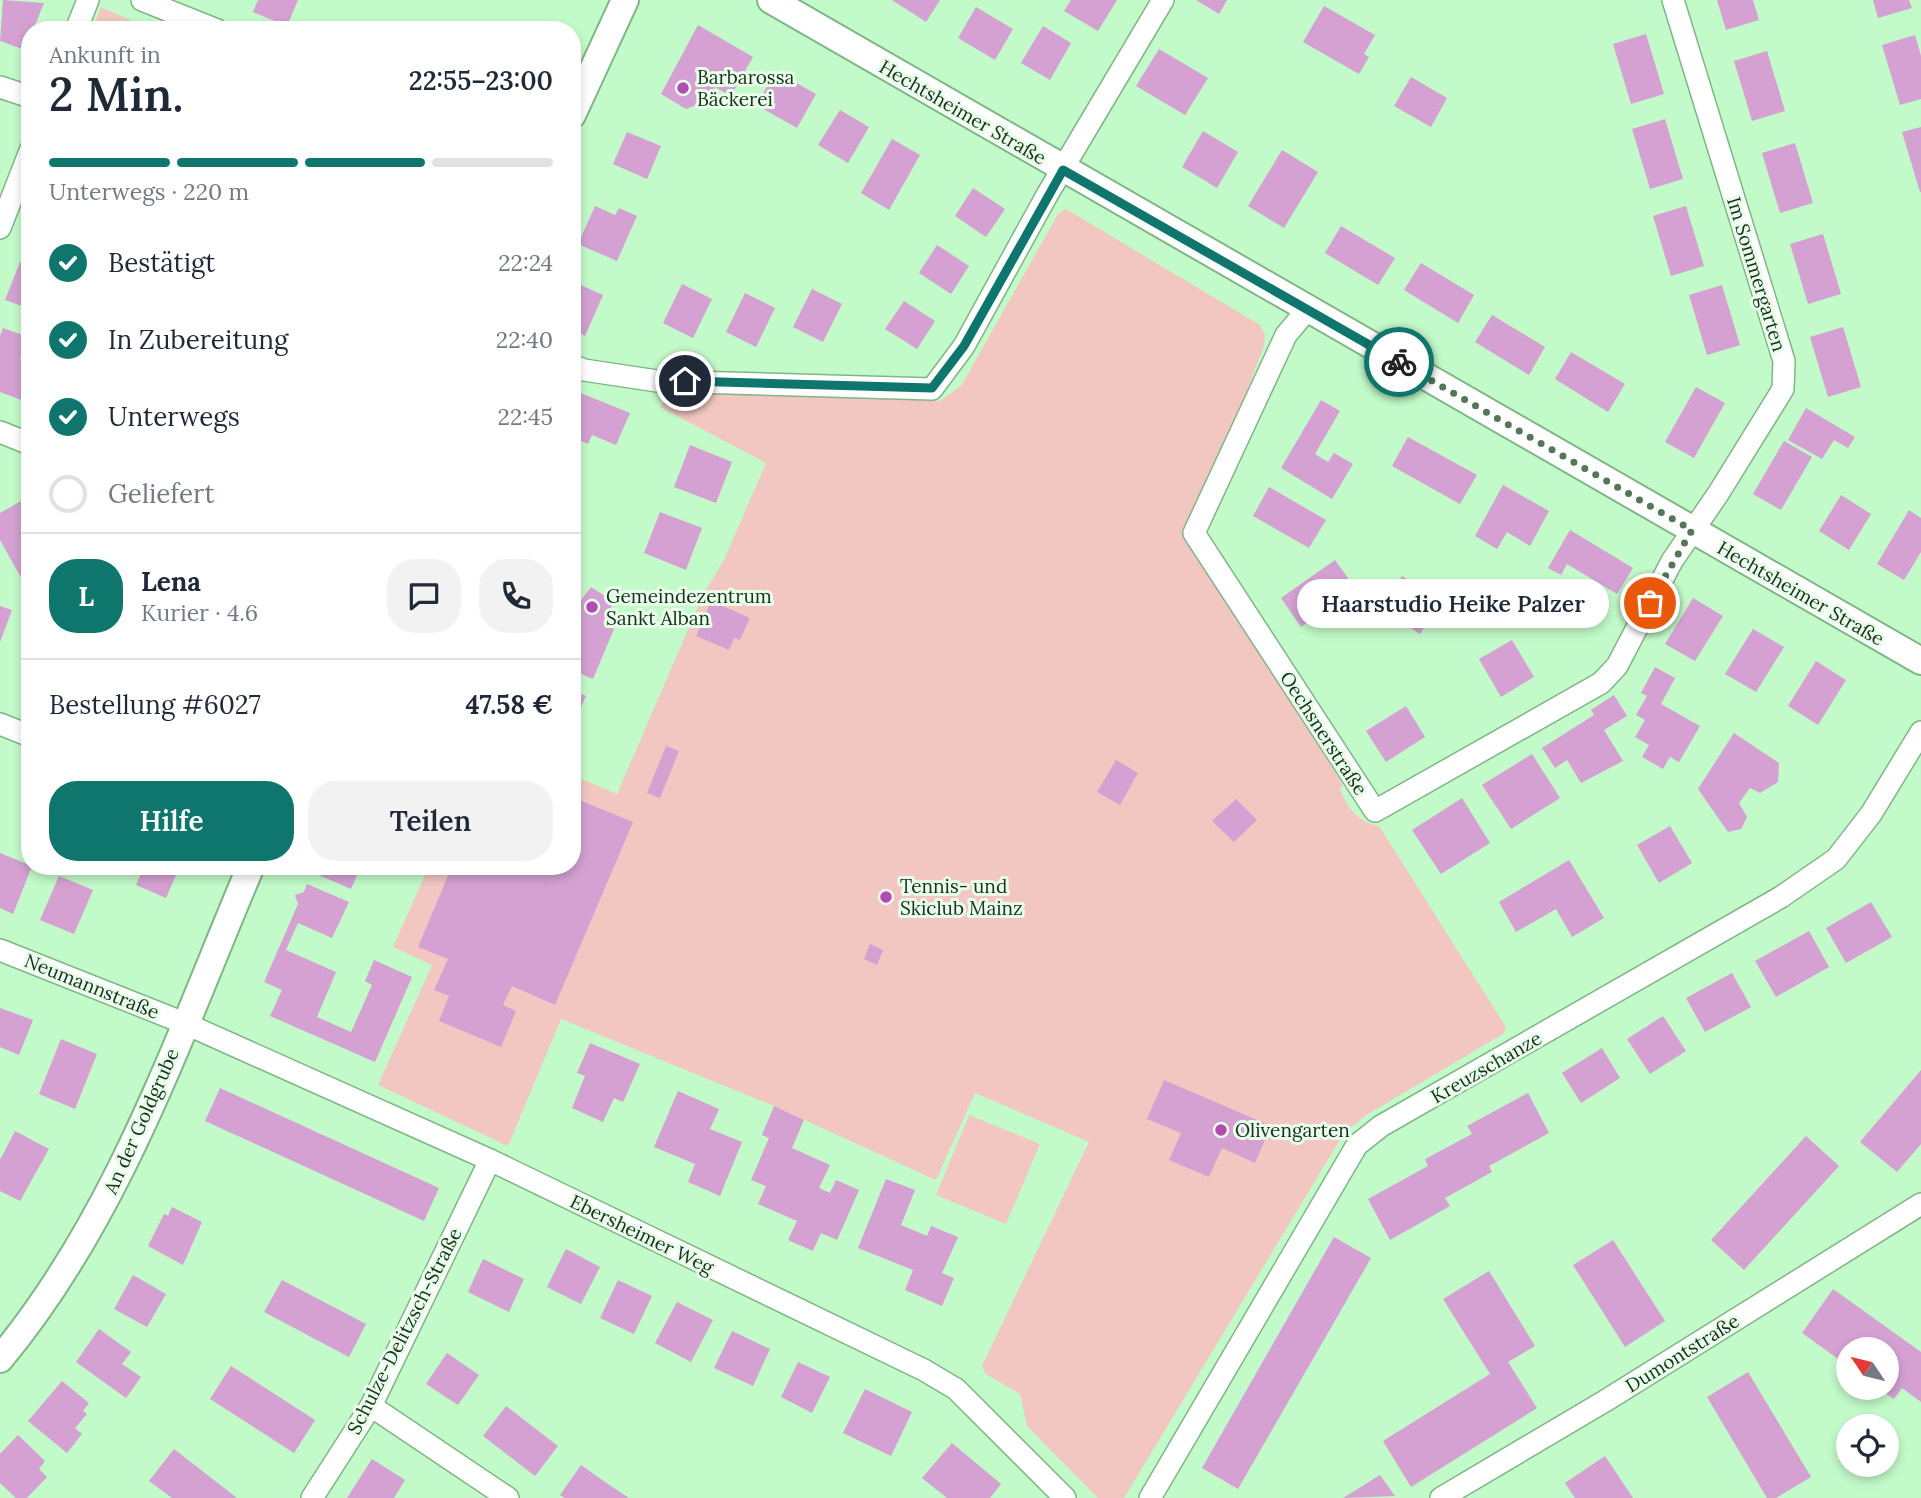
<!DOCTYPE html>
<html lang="de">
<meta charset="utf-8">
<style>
:root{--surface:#fff;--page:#f2f2f3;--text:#1f2937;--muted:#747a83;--line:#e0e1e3;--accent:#0f766e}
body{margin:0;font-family:Lora,serif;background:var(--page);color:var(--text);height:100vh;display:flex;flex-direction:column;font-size:26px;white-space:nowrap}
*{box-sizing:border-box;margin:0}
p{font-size:23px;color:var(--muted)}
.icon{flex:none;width:38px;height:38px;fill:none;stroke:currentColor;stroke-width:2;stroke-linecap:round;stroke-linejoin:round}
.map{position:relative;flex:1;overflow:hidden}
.sheet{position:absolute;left:21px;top:21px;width:560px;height:854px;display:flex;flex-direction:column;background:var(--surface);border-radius:28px;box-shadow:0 4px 10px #0003}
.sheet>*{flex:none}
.needle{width:46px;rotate:305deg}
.controls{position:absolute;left:1836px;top:1337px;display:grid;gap:14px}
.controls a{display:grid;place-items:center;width:63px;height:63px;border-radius:50%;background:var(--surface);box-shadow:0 4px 10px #0003;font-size:35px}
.pin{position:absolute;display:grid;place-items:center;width:60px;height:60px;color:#fff;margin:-30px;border:4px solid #fff;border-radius:50%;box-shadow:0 2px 7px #0007}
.courier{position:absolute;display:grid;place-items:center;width:70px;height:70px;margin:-35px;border:5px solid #0f766e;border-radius:50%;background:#fff;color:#222;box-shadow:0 2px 9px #0007}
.bubble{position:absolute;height:49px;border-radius:24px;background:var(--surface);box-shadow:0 4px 10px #0003;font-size:23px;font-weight:600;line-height:49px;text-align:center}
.head em{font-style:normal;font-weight:600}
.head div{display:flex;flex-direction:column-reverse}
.head{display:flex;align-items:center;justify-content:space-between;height:119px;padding:0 28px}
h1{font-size:46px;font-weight:600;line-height:52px}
.bar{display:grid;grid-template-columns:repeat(4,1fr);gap:10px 7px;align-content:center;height:84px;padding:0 28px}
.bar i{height:9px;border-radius:5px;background:var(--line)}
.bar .selected{background:var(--accent)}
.bar p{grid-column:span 4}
.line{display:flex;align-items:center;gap:18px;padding:0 28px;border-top:2px solid var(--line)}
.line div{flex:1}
.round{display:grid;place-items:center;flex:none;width:74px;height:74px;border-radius:28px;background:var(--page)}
ol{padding:0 28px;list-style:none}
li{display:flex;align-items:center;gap:21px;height:77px}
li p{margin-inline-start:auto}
li .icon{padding:7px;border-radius:50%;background:var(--accent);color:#fff;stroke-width:4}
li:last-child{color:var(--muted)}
li i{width:38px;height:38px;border:4px solid var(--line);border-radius:50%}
.button{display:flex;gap:14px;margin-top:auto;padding:14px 28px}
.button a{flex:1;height:80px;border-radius:28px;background:var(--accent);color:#fff;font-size:28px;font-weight:600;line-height:80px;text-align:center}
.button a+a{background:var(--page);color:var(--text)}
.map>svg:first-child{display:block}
</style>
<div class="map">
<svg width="1921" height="1498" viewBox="0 0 1921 1498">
<rect width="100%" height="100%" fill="#c3fac9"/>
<g fill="#f2c7c1">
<path d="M101,7L152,30H92Z"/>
<path d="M1066,209L1260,325L1265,335L1264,346L1189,541L1343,785L1340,788C1346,807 1358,822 1379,826L1506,1027L1503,1034L1368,1114L1344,1133L1124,1498H1098L1027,1426L1020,1394L986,1374L982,1366L1089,1142L975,1093L936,1180L774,1106L561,1019L508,1146L378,1085L432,965L393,947L429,866H572V775L617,794L703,595L724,560L766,463L660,407L672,387L940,401L961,386L1058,214Z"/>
<path d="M969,1115L1040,1144L1006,1224L936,1195Z"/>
</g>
<g fill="#d4a1d2">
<path d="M3,0L44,3L33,30H30L25,50L0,41Z"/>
<path d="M258,0H298L287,26L253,12Z"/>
<path d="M892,0H940L926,22Z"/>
<path d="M1071,0H1117L1098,31L1064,11Z"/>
<path d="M1196,0H1227L1219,14Z"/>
<path d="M1717,0H1753L1759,20L1726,30Z"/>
<path d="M1873,0H1909L1912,8L1878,18Z"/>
<path d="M1324,6L1375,35L1364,54L1369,57L1359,74L1303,42Z"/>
<path d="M976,7L1013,29L995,60L958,38Z"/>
<path d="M698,25L753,57L731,96L715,87L707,101L686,109L661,94Z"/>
<path d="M1043,26L1071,43L1050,80L1021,63Z"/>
<path d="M1646,34L1664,94L1631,104L1613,44Z"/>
<path d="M1915,35L1921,56V99L1900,105L1882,45Z"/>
<path d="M1159,49L1208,78L1185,115L1136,86Z"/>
<path d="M1767,51L1785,111L1752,121L1734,61Z"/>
<path d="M786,77L816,94L797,128L756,105L771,80L781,85Z"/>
<path d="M1411,77L1447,98L1431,127L1394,106Z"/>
<path d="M840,110L869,127L848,163L818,145Z"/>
<path d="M1665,119L1683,179L1650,189L1632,129Z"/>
<path d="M1921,127V192H1920L1902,132Z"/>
<path d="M1203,131L1238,152L1217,188L1182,167Z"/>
<path d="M627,132L661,146L647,179L613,164Z"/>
<path d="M892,139L920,155L889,210L861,193Z"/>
<path d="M1795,143L1813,203L1780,213L1762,153Z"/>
<path d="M1282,150L1318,172L1284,228L1248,206Z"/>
<path d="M973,188L1005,209L986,237L955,216Z"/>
<path d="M595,206L615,215L619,208L637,216L617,261L578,244Z"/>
<path d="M1686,206L1704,266L1671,276L1653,216Z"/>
<path d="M1341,226L1395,258L1378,285L1325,253Z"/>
<path d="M1823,234L1841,294L1808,304L1790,244Z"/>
<path d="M937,245L969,266L951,294L919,273Z"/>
<path d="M20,262L30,266V309L5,300Z"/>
<path d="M1421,263L1474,295L1458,323L1404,290Z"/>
<path d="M572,281L603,295L585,336L572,330Z"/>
<path d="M682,284L712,299L693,338L663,323Z"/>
<path d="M1722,285L1740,345L1707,355L1689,295Z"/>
<path d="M812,289L842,304L823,342L793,327Z"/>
<path d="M745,293L775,308L756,347L726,332Z"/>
<path d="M904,301L935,321L917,349L885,329Z"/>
<path d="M1492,315L1545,347L1529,375L1475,342Z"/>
<path d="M1843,327L1861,387L1828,397L1810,337Z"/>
<path d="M3,328L28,337L20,359L30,363V387L24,401L0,392V336Z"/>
<path d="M1571,352L1625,384L1608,412L1555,379Z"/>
<path d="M1696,387L1725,403L1694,458L1665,442Z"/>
<path d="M573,390L630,413L616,445L592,435L588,444L572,437Z"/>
<path d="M1321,400L1340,411L1315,454L1328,462L1334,453L1353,464L1332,499L1281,468Z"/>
<path d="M1806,408L1855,437L1848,448L1834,440L1822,459L1788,440Z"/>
<path d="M1408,437L1477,475L1460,504L1392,466Z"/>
<path d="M1784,441L1812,457L1781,510L1753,494Z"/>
<path d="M690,445L732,462L716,503L674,487Z"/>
<path d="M1503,485L1549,511L1530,546L1507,532L1497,549L1475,536Z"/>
<path d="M1269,487L1326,520L1309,548L1253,516Z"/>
<path d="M1841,495L1871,514L1849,550L1819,531Z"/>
<path d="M21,501L30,518V580L24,583L0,540V513Z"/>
<path d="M1909,510L1921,518V552L1904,580L1877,564Z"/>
<path d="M660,512L702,528L686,570L644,553Z"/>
<path d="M1570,530L1633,568L1617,594L1567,564L1561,575L1548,568Z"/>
<path d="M1335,560L1355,588L1301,627L1281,598Z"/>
<path d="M1402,576L1441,601L1420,634L1381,609Z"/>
<path d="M591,587L614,602L603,624L614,629L593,679L572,670V619L575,612L572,611V601L579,603Z"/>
<path d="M1693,598L1723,616L1695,661L1665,644Z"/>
<path d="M711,601L750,618L740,640L734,638L729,650L696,636Z"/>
<path d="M0,606L12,610L0,642Z"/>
<path d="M1753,629L1784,647L1756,692L1725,674Z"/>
<path d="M1512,640L1534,677L1501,697L1479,659Z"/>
<path d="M1816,661L1846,680L1818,725L1788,706Z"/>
<path d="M1655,667L1675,678L1661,704L1700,726L1679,762L1670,757L1663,769L1642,757L1649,745L1635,737L1645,720L1636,715L1647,696L1641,693Z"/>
<path d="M572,690L586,696L572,727Z"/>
<path d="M1614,695L1627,716L1604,730L1623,761L1581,783L1567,760L1555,768L1542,748L1594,715L1591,710Z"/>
<path d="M1406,706L1425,737L1386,762L1366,731Z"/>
<path d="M1734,733L1779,763L1778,782L1760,793L1750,788L1739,803L1747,817L1741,829L1728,832L1698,789Z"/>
<path d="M666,746L679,751L660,798L647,793Z"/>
<path d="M1532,754L1560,798L1511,829L1482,785Z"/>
<path d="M1116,760L1138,773L1120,805L1097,792Z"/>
<path d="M572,797L633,822L555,1005L512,986L503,1005L516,1011L501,1047L439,1021L449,996L434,990L448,959L418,947L452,866H572Z"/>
<path d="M1462,798L1490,843L1441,874L1412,830Z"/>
<path d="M1236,799L1257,820L1234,842L1212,821Z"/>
<path d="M1670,826L1692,863L1659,883L1637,845Z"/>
<path d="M0,853L32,866L13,914L0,908Z"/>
<path d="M1569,860L1604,918L1572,937L1556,909L1516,932L1499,902Z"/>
<path d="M144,866H180L166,898L136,885Z"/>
<path d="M317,866H361L351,889L314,873Z"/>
<path d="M59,876L93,890L74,934L40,920Z"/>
<path d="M307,884L349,902L332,938L298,923L286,950L336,972L317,1017L351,1032L372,985L365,981L374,960L412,977L375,1062L270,1016L282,990L264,982L298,904L295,895L304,892Z"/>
<path d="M1871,902L1892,937L1846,963L1826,928Z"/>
<path d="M1809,931L1829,967L1776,997L1755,961Z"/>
<path d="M870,944L883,950L877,965L864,959Z"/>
<path d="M1732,973L1751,1007L1705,1032L1686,998Z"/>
<path d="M0,1008L33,1020L19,1055L0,1047Z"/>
<path d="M1663,1016L1686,1051L1650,1074L1627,1039Z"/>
<path d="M61,1039L97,1054L75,1109L39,1094Z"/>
<path d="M590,1043L640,1064L623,1102L614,1098L603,1122L572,1108L585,1076L577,1073Z"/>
<path d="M1602,1048L1620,1078L1581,1103L1562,1073Z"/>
<path d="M1921,1070V1144L1897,1172L1860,1142Z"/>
<path d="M1164,1080L1271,1126L1255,1163L1222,1148L1209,1177L1169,1160L1181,1133L1147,1119Z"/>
<path d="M220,1088L439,1188L424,1221L205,1121Z"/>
<path d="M678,1091L719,1109L710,1129L742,1142L720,1196L688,1182L695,1164L654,1147Z"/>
<path d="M1528,1093L1549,1133L1489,1166L1492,1172L1445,1198L1450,1206L1390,1240L1368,1199L1428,1166L1425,1159L1472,1134L1467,1126Z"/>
<path d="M774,1106L804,1120L792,1148L830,1165L819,1188L830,1193L836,1180L859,1190L837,1240L821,1233L813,1251L788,1240L797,1221L758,1204L766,1186L751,1180L769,1138L762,1135Z"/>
<path d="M15,1131L49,1149L20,1201L0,1191V1160Z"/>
<path d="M1806,1136L1839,1166L1744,1270L1711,1240Z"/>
<path d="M886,1179L915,1190L901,1225L927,1236L931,1226L958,1237L942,1273L954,1278L942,1306L905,1290L913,1270L858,1248Z"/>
<path d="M172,1207L202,1222L183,1265L148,1246L164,1214L168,1216Z"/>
<path d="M1334,1237L1371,1258L1238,1489L1202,1468Z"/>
<path d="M1613,1240L1665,1321L1625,1347L1573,1265Z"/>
<path d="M566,1249L600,1267L581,1304L547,1287Z"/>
<path d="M483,1259L524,1279L509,1312L468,1292Z"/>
<path d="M1489,1271L1535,1346L1508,1362L1537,1408L1411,1487L1383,1441L1490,1374L1443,1299Z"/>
<path d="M133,1275L166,1294L147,1327L114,1309Z"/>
<path d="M282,1280L366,1324L349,1357L264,1312Z"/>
<path d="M618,1280L652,1296L634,1334L600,1318Z"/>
<path d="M1833,1289L1921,1352V1402L1902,1388L1894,1399L1878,1388H1886V1349H1848V1366L1802,1333Z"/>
<path d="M677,1302L713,1320L691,1362L655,1343Z"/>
<path d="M99,1329L131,1352L122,1364L141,1377L126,1398L76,1362Z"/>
<path d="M732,1331L770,1349L753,1386L714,1368Z"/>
<path d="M447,1353L479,1375L458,1405L426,1384Z"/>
<path d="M798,1362L830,1377L812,1413L781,1397Z"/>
<path d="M231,1366L315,1420L294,1453L210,1399Z"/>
<path d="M1748,1372L1811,1477L1776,1498H1767L1707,1397Z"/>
<path d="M62,1381L89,1403L83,1411L87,1414L75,1428L82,1434L67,1453L28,1421Z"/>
<path d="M865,1389L912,1412L891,1456L843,1433Z"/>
<path d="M506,1406L558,1446L535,1476L483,1436Z"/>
<path d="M18,1435L45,1461L39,1469L47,1477L27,1498H16L0,1483V1454Z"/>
<path d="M952,1443L1001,1484L990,1498H947L922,1478Z"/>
<path d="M174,1449L237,1498H172L149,1481Z"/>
<path d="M1605,1456L1633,1498H1575L1565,1483Z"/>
<path d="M372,1459L405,1480L394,1498H347Z"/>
<path d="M581,1465L608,1484L629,1498H565L560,1495Z"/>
<path d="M1380,1475L1395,1496L1343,1498Z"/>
</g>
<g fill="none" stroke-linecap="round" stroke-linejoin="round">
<g stroke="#80b586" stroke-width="24">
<g id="minor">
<path d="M142,0L217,30"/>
<path d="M76,30L88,0"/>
<path d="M0,87L30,97"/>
<path d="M0,228L30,151"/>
<path d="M1307,310L1286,335L1194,533L1375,811L1601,683L1617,666L1672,561L1718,494L1783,389L1784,361L1673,0"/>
<path d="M572,365L584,370L657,381L932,389L964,346L1047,195L1163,0"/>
<path d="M0,432L30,444"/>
<path d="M0,724L30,736"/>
<path d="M0,950L184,1023L490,1160L924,1370L956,1389L1065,1498"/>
<path d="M371,1406L508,1498"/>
<path d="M312,1498L371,1406L490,1160"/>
<path d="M1150,1498L1357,1145L1381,1126L1781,897L1836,859L1871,814L1921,732"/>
<path d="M1441,1498L1605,1401L1921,1204"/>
</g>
</g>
<g stroke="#80b586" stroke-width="30">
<g id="tertiary">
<path d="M771,0L1921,661"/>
<path d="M572,115L625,0"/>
<path d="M0,1359C119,1216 179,1035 251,866"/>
</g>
</g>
<use href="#minor" stroke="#fff" stroke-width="21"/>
<use href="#tertiary" stroke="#fff" stroke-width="26"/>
</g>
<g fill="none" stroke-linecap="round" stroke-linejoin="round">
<path stroke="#557659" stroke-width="7" stroke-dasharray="0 12.6" d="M1399,362L1692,530L1650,603"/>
<path stroke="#0f766e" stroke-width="9" d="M685,381L932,388L964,346L1063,170L1399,362"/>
</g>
<g fill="#b14cb1" stroke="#e8feea" stroke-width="2.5">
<circle cx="683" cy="88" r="7"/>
<circle cx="592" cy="607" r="7"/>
<circle cx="886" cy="897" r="7"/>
<circle cx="1221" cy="1130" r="7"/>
</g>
<g text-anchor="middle" stroke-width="6" stroke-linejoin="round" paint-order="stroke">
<g font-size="19" fill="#1a2f1d" stroke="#e8feea" text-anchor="start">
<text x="697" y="84">Barbarossa<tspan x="697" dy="22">Bäckerei</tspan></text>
<text x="606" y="603">Gemeindezentrum<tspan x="606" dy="22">Sankt Alban</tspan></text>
<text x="900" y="893">Tennis- und<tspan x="900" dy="22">Skiclub Mainz</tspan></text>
<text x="1235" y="1137">Olivengarten</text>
</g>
<g font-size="19" fill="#1a2f1d" stroke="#e8feea">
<text transform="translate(963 112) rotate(30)" y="7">Hechtsheimer Straße</text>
<text transform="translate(1757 274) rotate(73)" y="7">Im Sommergarten</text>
<text transform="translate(1801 593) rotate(30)" y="7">Hechtsheimer Straße</text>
<text transform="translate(1324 733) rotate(57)" y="7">Oechsnerstraße</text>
<text transform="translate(92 986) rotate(22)" y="7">Neumannstraße</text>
<text transform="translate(1486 1067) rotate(-30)" y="7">Kreuzschanze</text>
<text transform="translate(141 1121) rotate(-66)" y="7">An der Goldgrube</text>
<text transform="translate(642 1234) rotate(26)" y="7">Ebersheimer Weg</text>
<text transform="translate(404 1331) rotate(-63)" y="7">Schulze-Delitzsch-Straße</text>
<text transform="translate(1682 1353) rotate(-32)" y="7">Dumontstraße</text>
</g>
</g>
</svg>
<div class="controls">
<a><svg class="needle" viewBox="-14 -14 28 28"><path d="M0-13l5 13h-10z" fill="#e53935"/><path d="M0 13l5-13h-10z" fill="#747a83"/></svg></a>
<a><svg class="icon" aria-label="locate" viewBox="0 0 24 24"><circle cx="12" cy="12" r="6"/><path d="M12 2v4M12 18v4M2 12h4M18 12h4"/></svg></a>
</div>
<div class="pin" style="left:1650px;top:603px;background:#ea580c"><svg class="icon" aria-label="bag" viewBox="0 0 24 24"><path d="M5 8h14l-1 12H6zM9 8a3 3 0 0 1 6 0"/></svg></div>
<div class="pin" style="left:685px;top:381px;background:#1f2937"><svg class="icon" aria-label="home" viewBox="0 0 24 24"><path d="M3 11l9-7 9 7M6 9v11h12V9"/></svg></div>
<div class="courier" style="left:1399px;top:362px"><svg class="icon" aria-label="bike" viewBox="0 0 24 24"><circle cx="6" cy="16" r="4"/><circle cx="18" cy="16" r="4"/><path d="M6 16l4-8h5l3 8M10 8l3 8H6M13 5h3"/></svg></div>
<div class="bubble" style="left:1297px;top:579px;width:312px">Haarstudio Heike Palzer</div>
<section class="sheet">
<div class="head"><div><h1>2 Min.</h1><p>Ankunft in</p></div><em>22:55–23:00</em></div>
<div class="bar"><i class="selected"></i><i class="selected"></i><i class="selected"></i><i></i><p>Unterwegs · 220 m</p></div>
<ol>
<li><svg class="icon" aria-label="check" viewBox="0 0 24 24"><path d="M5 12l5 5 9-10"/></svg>Bestätigt<p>22:24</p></li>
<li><svg class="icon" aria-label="check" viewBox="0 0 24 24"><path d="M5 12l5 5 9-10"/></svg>In Zubereitung<p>22:40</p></li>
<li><svg class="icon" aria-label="check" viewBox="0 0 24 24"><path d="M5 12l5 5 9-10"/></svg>Unterwegs<p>22:45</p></li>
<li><i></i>Geliefert</li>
</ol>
<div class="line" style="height:126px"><b class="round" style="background:var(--accent);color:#fff">L</b><div><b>Lena</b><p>Kurier · 4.6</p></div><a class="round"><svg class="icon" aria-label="chat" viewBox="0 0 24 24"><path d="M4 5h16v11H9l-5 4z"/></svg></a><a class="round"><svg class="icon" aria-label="phone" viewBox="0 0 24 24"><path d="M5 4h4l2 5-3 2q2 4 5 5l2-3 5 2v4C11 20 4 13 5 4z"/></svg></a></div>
<div class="line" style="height:91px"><div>Bestellung #6027</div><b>47.58 €</b></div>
<div class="button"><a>Hilfe</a><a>Teilen</a></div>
</section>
</div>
